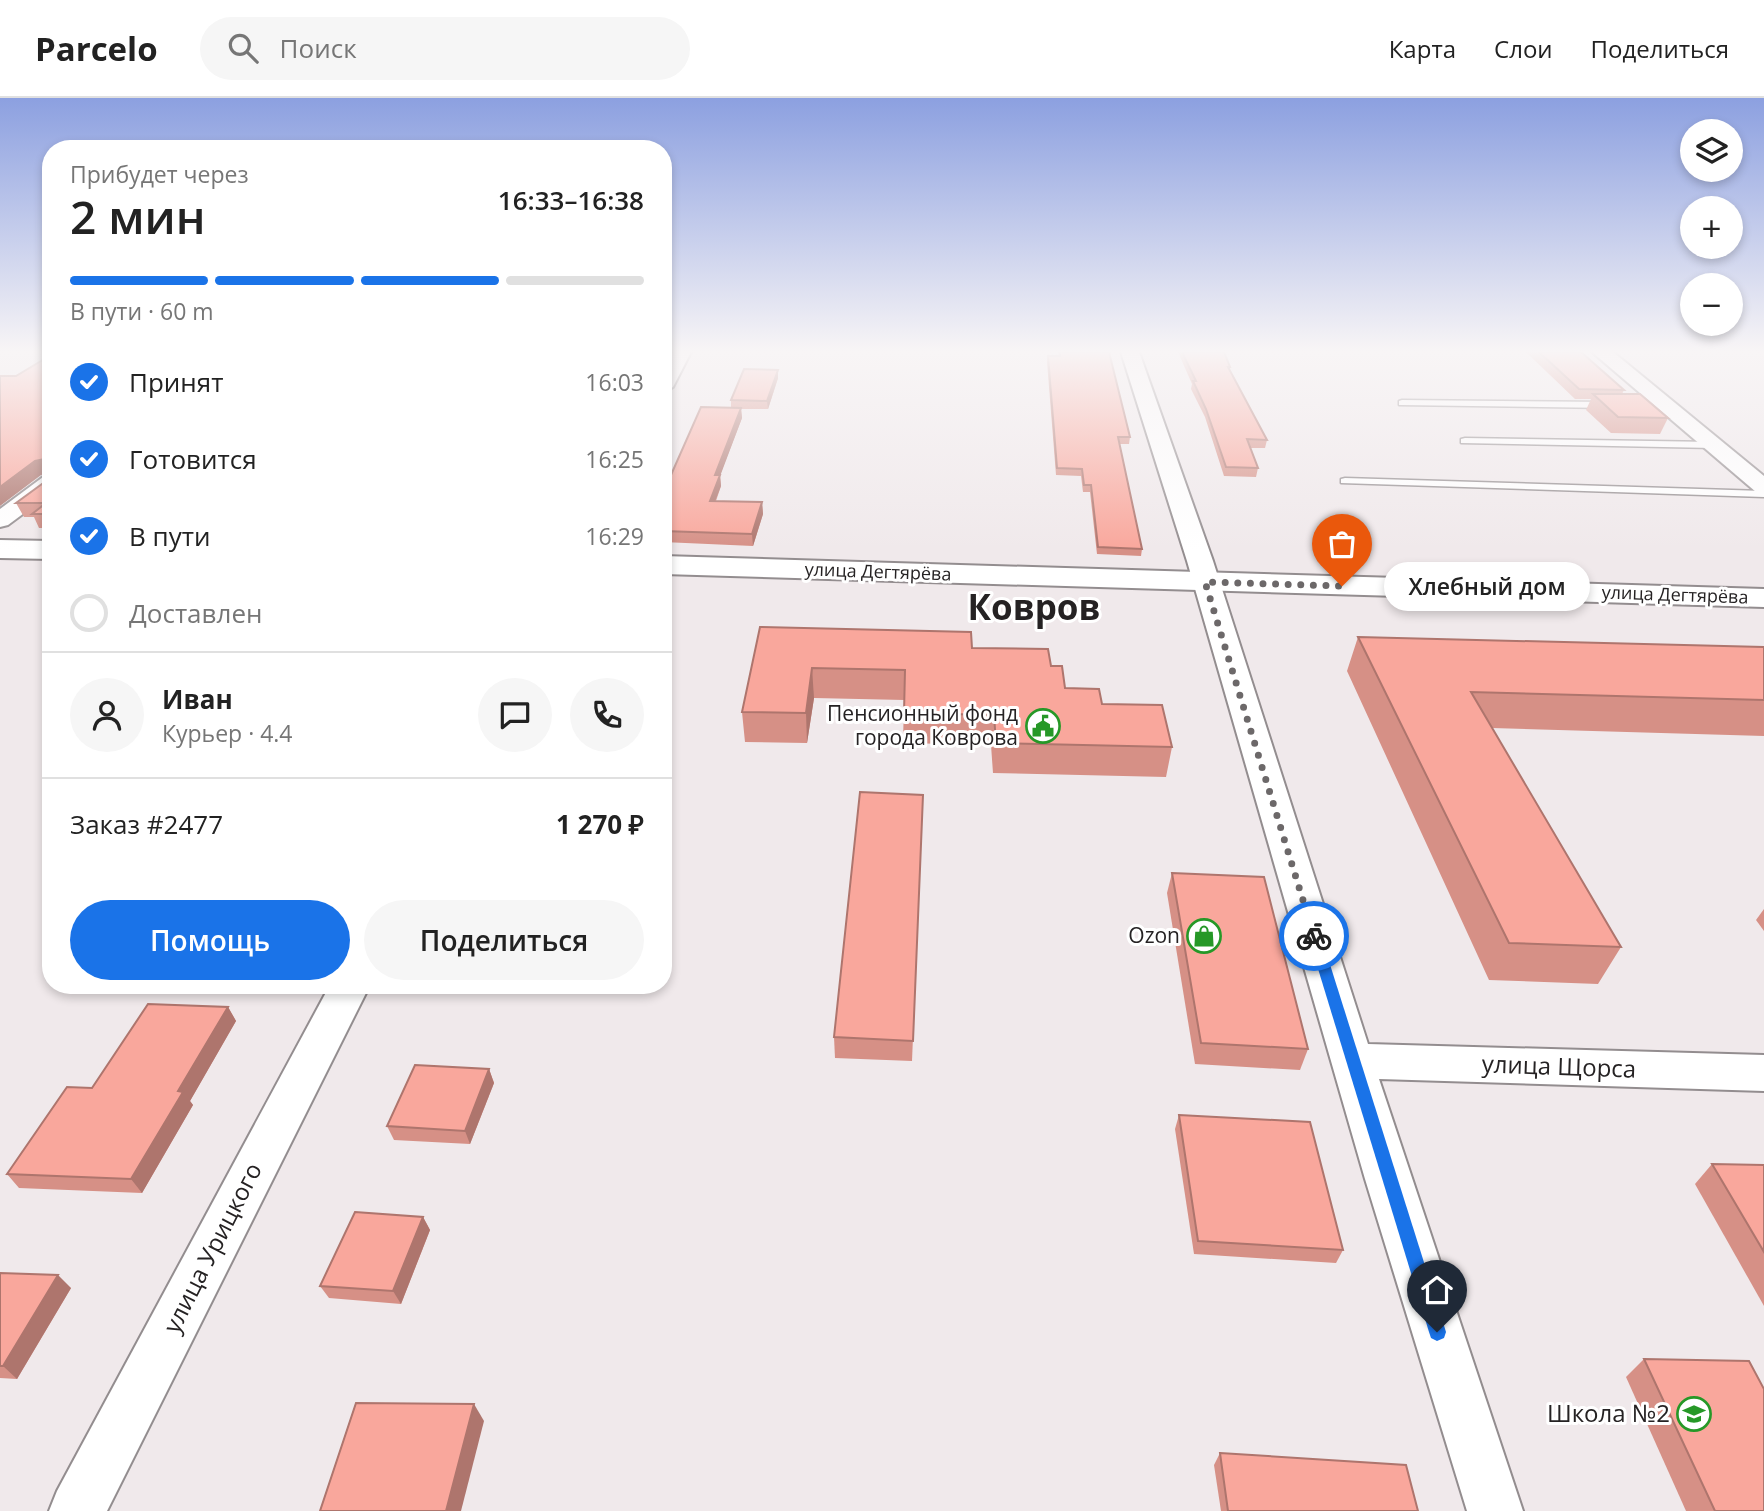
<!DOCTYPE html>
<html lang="ru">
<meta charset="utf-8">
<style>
:root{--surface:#fff;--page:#f6f6f6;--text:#222;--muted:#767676;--line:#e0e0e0;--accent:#1a73e8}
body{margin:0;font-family:"Open Sans",sans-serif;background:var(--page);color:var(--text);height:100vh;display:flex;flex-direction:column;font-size:26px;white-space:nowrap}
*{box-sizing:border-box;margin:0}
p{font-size:23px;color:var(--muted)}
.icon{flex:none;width:38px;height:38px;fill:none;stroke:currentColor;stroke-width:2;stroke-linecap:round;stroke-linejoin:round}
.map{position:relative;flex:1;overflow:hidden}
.drawer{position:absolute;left:42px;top:42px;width:630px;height:854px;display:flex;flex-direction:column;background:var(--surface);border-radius:28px;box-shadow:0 4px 10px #0003}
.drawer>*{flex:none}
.tools{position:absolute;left:1680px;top:21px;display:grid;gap:14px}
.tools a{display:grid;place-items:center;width:63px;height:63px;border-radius:50%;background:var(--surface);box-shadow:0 4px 10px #0003;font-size:35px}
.pin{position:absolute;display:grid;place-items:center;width:60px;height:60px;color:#fff;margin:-72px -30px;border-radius:50% 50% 50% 0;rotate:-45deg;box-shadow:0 0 7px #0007}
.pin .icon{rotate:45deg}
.courier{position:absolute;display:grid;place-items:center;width:70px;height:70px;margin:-35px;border:5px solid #1a73e8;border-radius:50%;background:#fff;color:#222;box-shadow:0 2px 9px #0007}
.bubble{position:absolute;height:49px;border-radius:24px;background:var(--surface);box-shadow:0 4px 10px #0003;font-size:23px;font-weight:600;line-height:49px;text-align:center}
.overview em{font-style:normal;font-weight:600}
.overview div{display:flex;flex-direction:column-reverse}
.overview{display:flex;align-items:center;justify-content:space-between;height:119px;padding:0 28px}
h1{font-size:46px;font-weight:600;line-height:52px}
.bar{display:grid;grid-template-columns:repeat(4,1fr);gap:10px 7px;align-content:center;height:84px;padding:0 28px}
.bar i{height:9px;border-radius:5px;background:var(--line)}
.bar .current{background:var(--accent)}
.bar p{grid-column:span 4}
.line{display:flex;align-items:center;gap:18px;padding:0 28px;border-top:2px solid var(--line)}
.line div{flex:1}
.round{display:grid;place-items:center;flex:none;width:74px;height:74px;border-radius:37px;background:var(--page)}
ol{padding:0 28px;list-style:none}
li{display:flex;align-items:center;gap:21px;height:77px}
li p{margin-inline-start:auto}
li .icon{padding:7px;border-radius:50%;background:var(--accent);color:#fff;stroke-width:4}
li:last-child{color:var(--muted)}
li i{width:38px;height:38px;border:4px solid var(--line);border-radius:50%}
.primary-button{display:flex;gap:14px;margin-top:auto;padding:14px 28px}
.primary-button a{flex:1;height:80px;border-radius:42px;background:var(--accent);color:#fff;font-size:28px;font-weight:600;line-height:80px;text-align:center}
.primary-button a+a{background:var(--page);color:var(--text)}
header{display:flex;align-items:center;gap:42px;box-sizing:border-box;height:98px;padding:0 35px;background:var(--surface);border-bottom:2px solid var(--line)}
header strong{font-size:33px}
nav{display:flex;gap:38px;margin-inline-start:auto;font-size:24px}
.search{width:490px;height:63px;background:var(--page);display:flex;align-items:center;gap:18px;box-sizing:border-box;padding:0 24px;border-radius:38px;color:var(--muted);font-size:26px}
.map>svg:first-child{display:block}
</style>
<header>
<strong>Parcelo</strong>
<div class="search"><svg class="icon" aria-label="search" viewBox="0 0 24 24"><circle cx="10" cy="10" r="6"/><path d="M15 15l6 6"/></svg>Поиск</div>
<nav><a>Карта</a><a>Слои</a><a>Поделиться</a></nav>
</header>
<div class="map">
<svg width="1764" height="1413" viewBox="0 0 1764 1413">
<rect width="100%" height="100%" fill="#f0e9eb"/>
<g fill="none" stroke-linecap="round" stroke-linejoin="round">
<g stroke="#938d8f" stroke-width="3">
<g id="lane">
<path d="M1402,302L1610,304L1615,307L1610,310L1399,307V303Z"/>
<path d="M1465,340L1714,344L1719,347L1714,350L1461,345V341Z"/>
<path d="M1345,380L1764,393V399L1341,385V381Z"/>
</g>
</g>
<g stroke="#938d8f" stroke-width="4">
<g id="street">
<path d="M673,254H691L673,289L663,295V271Z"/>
<path d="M1121,254H1139L1213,463L1368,946L1764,957V993L1379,981L1523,1413H1467L1365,1081L1187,463Z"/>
<path d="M1592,254H1613L1764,378V396L1756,394Z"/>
<path d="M51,377V395L8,427L0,429V411L43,379Z"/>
<path d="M330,887H370L107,1413H49L57,1393Z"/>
</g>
</g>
<g stroke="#938d8f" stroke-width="4">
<g id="secondary">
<path d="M0,442L51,443V461L0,460Z"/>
<path d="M663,458L1764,491V509L663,476Z"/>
</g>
</g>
<use href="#lane" fill="#fff" fill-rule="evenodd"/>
<use href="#street" fill="#fff" fill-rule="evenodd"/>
<use href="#secondary" fill="#fff" fill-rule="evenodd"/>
</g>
<g fill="#d69086">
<path d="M1058,254H1109L1130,339L1129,346H1119L1142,451L1141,458L1097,456L1090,394H1083L1081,378L1056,377L1047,264L1048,258H1059Z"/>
<path d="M1178,254H1224L1230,269V272L1267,342L1265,350H1250L1258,370L1256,379L1224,378L1205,319L1191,291L1192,286Z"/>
<path d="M1526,254H1581L1624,292L1622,296L1668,320L1660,336L1611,335L1586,312L1591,301H1575Z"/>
<path d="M51,257V430H39L34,419H24L16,405L46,383V376L41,377L16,278Z"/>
<path d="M778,272V280L768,311H741L742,320L720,377L721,388L716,403L762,404L763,416L753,448L663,444V395L731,310V302Z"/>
<path d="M760,529L972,550L1051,568L1065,590L1102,606L1172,649L1166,679L993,675L991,647L903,645L904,602L814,600L807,645L745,644L742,614Z"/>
<path d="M1358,539L1764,549V638L1492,630L1621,849L1598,886L1489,882L1347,573Z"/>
<path d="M923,697L912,963L835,960L834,939Z"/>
<path d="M1172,775L1308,951L1300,972L1195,966L1167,795Z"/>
<path d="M1764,811V833L1756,822Z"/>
<path d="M228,909L236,923L190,1003L193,1007L142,1095L19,1090L7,1076L92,990Z"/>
<path d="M489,971L494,985L470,1046L394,1042L387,1028Z"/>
<path d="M1179,1017L1343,1152L1336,1165L1194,1156L1175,1031Z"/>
<path d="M1712,1066L1764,1067V1208L1695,1086Z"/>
<path d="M423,1119L430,1132L401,1206L329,1200L320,1188Z"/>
<path d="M0,1175L71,1190L17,1281L0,1280Z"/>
<path d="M1644,1261L1764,1413H1686L1626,1279Z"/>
<path d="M1220,1355L1418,1413H1221L1214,1367Z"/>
</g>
<g fill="#ae756d">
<path d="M778,272V280L768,311L767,303Z"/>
<path d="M741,310L742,320L719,381L720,377L721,388L711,414L710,403L715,377Z"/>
<path d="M44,361L50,374L41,377L0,408V389L35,363Z"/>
<path d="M762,404L763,416L753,448L752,436Z"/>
<path d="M812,570L814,600L807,645L806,615Z"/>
<path d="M228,909L236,923L190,1003L193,1007L142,1095L131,1081L178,993Z"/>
<path d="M489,971L494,985L470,1046L465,1033Z"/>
<path d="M423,1119L430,1132L401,1206L393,1193Z"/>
<path d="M58,1177L71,1190L17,1281L3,1268Z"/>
<path d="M474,1306L484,1323L461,1413H446Z"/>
</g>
<g fill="#f9a79c" stroke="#ae756d" stroke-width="2">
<path d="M1060,254H1109L1130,339H1118L1142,451L1098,449L1091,387H1084L1082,371L1057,370L1048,258H1060Z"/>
<path d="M1182,254H1224L1230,269H1228L1267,342L1247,341L1258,370L1226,369L1206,311L1193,283H1196Z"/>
<path d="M1539,254H1581L1624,292L1579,291Z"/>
<path d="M51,257V416H32L46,405H16L46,383L47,364L44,361L35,363L0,389V278H16Z"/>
<path d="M744,271L778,272L767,303L731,302Z"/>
<path d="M1593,296H1640L1668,320L1618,319Z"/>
<path d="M701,309L741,310L715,377H720L710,403L762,404L752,436L663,433V395Z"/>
<path d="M760,529L971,534L972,550L1048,551L1051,568H1062L1065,590L1099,591L1102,606L1162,607L1172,649L996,645L994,617L904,615L905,572L812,570L806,615L742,614Z"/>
<path d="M1358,539L1764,549V602L1471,594L1621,849L1509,845Z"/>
<path d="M860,694L923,697L913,943L834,939Z"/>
<path d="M1172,775L1264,779L1308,951L1201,945Z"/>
<path d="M148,906L228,909L178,993L183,994L131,1081L7,1076L67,989L92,990Z"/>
<path d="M415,967L489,971L465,1033L387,1028Z"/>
<path d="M1179,1017L1310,1024L1343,1152L1198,1143Z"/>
<path d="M1712,1066L1764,1067V1154Z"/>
<path d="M355,1114L423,1119L393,1193L320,1188Z"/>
<path d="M0,1175L58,1177L3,1268H0Z"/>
<path d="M1644,1261L1749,1263L1764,1291V1413H1715Z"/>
<path d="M356,1305L474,1306L446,1413H320Z"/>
<path d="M1220,1355L1406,1367L1418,1413H1228Z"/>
</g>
<linearGradient id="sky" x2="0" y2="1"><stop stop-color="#8ca0e0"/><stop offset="0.56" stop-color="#f8f5f6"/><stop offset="1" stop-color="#f8f5f6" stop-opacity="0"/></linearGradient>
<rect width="1764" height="452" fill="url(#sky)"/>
<path fill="#1a73e8" d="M1314,833L1321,838L1446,1234L1444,1240L1437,1243L1431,1240L1429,1234L1308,838Z"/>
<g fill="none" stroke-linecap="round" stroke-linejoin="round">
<path stroke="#6c6869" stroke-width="7" stroke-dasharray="0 12.6" d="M1314,838L1205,484L1342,488"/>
</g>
<defs>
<g id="civic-ring" transform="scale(1.75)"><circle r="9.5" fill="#fff" stroke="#269827" stroke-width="1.5"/><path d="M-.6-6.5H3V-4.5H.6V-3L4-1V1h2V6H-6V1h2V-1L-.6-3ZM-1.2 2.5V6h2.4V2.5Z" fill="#269827"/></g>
<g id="shop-ring" transform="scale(1.75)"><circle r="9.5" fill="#fff" stroke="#269827" stroke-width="1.5"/><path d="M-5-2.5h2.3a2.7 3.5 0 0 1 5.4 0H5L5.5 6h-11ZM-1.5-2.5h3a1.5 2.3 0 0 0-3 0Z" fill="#269827"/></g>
<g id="school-ring" transform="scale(1.75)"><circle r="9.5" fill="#fff" stroke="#269827" stroke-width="1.5"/><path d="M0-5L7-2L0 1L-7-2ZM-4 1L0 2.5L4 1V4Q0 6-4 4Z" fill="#269827"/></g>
</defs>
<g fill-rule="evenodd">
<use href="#civic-ring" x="1043" y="628"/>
<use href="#shop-ring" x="1204" y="838"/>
<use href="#school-ring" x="1694" y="1316"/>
</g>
<g text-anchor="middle" stroke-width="6" stroke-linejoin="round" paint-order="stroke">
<g font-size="18" fill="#252223" stroke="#fff">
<text transform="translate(878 474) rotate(2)" y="6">улица Дегтярёва</text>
<text transform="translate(1675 497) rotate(2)" y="6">улица Дегтярёва</text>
</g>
<g font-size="21" fill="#252223" stroke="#fff" text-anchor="end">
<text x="1018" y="623">Пенсионный фонд<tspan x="1018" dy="24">города Коврова</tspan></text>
<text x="1180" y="845">Ozon</text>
</g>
<g font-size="24" fill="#252223" stroke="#fff">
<text transform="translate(1559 969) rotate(2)" y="8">улица Щорса</text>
<text transform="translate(213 1150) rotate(-63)" y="8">улица Урицкого</text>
</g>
<g font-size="24" fill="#252223" stroke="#fff" text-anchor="end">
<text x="1670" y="1324">Школа №2</text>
</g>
<g font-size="35" font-weight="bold" fill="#252223" stroke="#fff">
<text x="1034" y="522">Ковров</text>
</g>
</g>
</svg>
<div class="tools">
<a><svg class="icon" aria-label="layers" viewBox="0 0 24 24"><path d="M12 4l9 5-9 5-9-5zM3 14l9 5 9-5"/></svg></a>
<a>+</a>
<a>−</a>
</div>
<div class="pin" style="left:1342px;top:488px;background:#ea580c"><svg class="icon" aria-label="bag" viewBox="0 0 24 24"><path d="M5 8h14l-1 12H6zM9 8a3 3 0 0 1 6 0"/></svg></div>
<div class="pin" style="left:1437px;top:1234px;background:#1f2937"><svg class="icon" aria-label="home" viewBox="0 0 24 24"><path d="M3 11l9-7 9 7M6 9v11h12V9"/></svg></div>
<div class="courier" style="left:1314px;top:838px"><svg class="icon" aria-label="bike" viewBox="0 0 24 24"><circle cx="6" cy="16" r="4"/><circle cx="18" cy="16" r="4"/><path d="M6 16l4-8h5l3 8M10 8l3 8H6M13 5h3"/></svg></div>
<div class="bubble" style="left:1384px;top:464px;width:206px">Хлебный дом</div>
<section class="drawer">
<div class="overview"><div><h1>2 мин</h1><p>Прибудет через</p></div><em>16:33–16:38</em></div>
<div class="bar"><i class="current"></i><i class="current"></i><i class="current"></i><i></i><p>В пути · 60 m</p></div>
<ol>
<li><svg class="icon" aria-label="check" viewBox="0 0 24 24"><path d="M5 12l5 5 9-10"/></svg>Принят<p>16:03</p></li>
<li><svg class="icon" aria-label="check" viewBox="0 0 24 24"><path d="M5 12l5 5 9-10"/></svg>Готовится<p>16:25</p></li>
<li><svg class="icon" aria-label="check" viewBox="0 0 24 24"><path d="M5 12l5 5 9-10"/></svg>В пути<p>16:29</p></li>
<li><i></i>Доставлен</li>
</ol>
<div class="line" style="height:126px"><a class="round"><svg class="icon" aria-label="person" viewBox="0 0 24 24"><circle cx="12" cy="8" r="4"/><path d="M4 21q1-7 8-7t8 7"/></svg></a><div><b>Иван</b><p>Курьер · 4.4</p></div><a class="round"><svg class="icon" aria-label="chat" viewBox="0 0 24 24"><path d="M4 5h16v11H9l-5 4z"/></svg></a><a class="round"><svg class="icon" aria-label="phone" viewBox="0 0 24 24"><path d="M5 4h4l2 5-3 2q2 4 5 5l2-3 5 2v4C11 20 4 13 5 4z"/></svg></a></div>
<div class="line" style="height:91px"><div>Заказ #2477</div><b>1 270 ₽</b></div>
<div class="primary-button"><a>Помощь</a><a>Поделиться</a></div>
</section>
</div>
